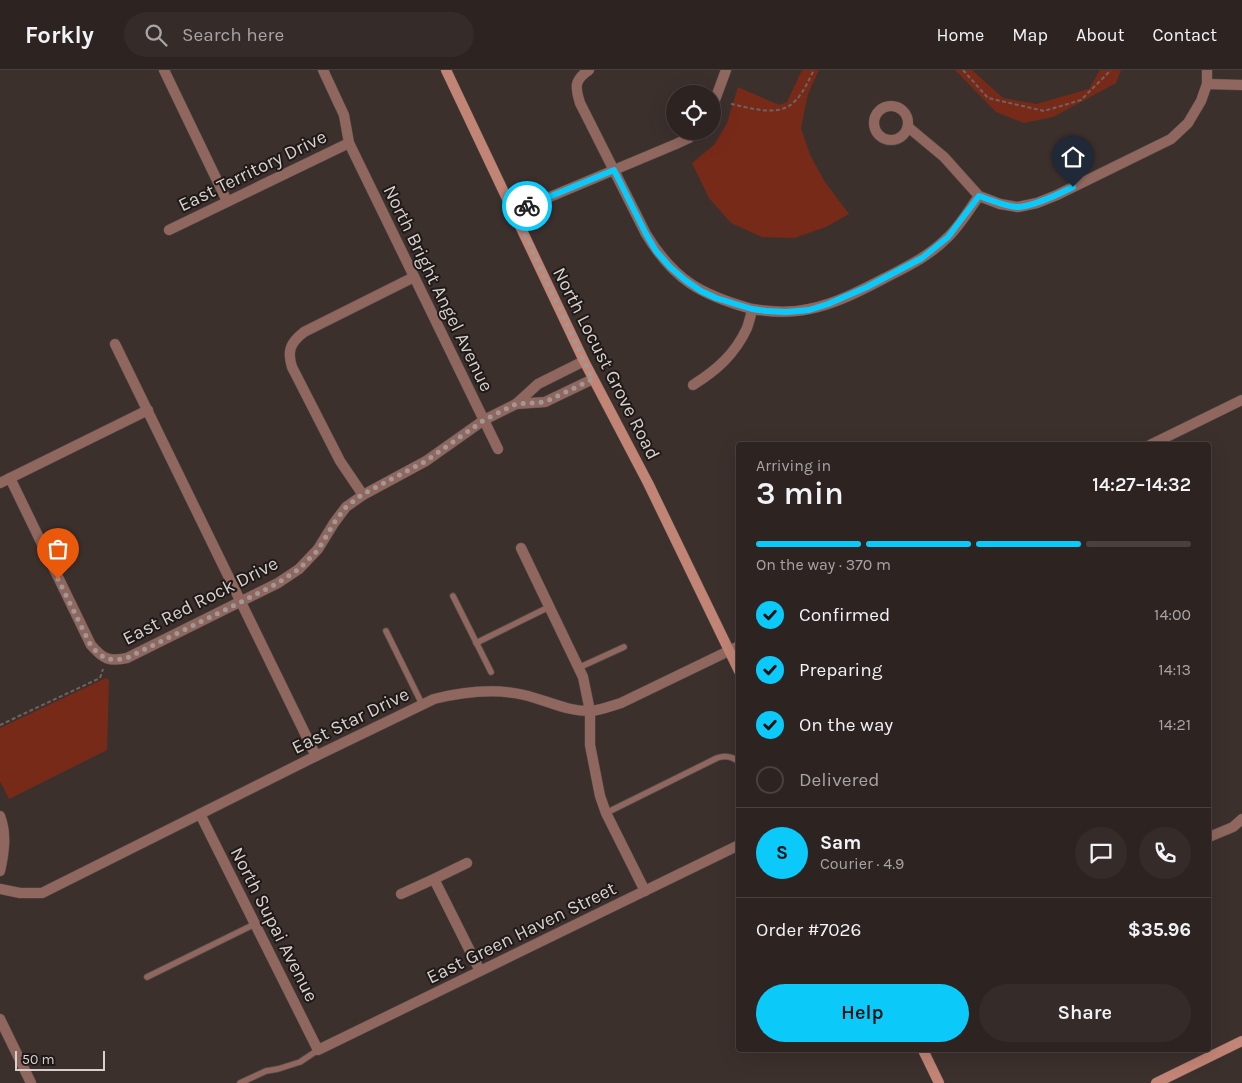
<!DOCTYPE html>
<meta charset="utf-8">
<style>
:root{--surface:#2d2422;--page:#352c2a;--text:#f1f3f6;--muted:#a7a4a5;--line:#484140;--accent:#0bcafa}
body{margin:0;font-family:Karla,sans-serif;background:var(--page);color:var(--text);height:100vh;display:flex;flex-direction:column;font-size:19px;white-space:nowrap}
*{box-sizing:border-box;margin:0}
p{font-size:16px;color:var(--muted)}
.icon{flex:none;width:28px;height:28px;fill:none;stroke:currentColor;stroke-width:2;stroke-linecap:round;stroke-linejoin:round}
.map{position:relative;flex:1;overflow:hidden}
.side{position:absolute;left:736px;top:372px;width:475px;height:610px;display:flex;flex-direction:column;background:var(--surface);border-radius:5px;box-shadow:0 5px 20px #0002,0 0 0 1px var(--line)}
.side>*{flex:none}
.tools{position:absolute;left:666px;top:15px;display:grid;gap:10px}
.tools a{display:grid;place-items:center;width:55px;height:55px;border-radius:50%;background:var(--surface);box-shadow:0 5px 20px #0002,0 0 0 1px var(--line);font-size:25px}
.scale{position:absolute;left:15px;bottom:12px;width:90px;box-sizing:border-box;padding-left:5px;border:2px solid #d7d0ce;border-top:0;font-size:14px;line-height:18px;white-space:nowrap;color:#d7d0ce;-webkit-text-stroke:4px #1f1918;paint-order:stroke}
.pin{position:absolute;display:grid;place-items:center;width:42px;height:42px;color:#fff;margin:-51px -21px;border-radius:50% 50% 50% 0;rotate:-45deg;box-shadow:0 0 5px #0007}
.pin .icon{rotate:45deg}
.courier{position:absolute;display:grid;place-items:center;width:50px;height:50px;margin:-25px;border:4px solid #0bcafa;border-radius:50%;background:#fff;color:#222;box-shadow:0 1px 6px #0007}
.summary em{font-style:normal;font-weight:600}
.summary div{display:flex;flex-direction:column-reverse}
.summary{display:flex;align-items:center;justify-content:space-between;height:85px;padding:0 20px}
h1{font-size:32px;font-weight:600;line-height:38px}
.bar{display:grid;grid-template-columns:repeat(4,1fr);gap:8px 5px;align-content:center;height:60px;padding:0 20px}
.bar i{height:6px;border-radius:4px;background:var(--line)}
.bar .active{background:var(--accent)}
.bar p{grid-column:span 4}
.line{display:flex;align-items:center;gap:12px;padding:0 20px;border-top:1px solid var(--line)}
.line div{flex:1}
.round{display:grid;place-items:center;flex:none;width:52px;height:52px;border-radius:26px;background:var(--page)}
ol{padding:0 20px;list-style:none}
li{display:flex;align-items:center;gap:15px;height:55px}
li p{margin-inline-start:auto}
li .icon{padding:5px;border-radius:50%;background:var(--accent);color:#111;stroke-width:4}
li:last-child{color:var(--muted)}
li i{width:28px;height:28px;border:2px solid var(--line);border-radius:50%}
.button{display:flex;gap:10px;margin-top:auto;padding:10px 20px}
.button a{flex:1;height:58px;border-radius:30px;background:var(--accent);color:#111;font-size:20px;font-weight:600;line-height:58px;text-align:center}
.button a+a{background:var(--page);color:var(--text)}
header{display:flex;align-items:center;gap:30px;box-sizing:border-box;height:70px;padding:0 25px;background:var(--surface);border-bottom:1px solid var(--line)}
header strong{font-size:24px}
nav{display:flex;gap:28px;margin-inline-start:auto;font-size:18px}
.search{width:350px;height:45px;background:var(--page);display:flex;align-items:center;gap:12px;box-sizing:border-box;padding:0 18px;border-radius:28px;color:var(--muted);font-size:19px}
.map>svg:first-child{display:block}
</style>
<header>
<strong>Forkly</strong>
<div class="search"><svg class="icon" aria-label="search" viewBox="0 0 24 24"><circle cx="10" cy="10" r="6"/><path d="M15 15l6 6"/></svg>Search here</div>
<nav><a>Home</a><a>Map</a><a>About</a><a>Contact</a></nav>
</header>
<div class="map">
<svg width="1242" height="1013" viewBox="0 0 1242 1013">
<rect width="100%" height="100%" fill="#3c302d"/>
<g fill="#782a19">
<path d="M802,0H819L808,24L801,58L810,85L825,112L849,144L826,157L794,168L762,167L731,153L709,128L692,93L714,75L727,53L738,17L779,35L787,32Z"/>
<path d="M955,0H972L1003,28L1036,34L1089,19L1100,0H1121L1116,13L1053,47L1024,53L996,42Z"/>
<path d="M106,608L109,610L107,680L9,729L0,711V658Z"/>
</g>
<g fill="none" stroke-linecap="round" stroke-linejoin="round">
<g stroke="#584d4a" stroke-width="7">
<g id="lane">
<path d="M453,526L491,602"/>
<path d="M386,561L422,634"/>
<path d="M476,573L549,537"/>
<path d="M578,598L624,577"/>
<path d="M606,743L717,688C725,685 732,686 739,692"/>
<path d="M147,907L255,854"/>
<path d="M240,1013L266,1001L278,999L300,992L318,980"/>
</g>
</g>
<g stroke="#584d4a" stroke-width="11">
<g id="street">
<path d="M164,0L227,131"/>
<path d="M323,0L344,45L349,73L498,379"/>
<path d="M589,0C574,10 575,17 580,33L646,164C674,210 701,225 752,239"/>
<path d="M1207,14L1242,15"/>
<circle cx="891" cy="53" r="17"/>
<path d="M712,38L726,0"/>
<path d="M908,57L944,87L979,126L1000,134L1018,137L1037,133L1057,125L1171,69L1188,53L1201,31L1207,14V0"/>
<path d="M514,142L676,74L689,68L696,61"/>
<path d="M169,160L349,73"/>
<path d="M115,274L316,686"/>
<path d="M693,315C717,300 735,284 747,258C749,252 751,245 752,239C771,242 791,243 809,239C835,234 860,221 883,209C906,197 928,187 947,168C959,157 969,140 979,126"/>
<path d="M516,334L545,332L593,309"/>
<path d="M1150,375L1242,330"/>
<path d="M10,408L91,575C103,589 109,592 127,588L278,513L299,499L318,479L334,453L346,437L363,425L426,391L484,350L516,334L538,314L584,291"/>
<path d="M0,413L148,340"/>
<path d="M363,425L340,391L292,297C287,281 290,273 304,262L414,207"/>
<path d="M521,478L583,607L590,641V675L600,726L606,743L645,821"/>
<path d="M200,744L318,980L739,775"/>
<path d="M0,746C7,764 4,783 0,801"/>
<path d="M1209,767L1233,757L1242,749"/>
<path d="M434,809L480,901"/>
<path d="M0,819L20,823H42L316,686L434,629C462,622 495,618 524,625C546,630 568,642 591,641C601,640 611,636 621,633L739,576"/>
<path d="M401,824L434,809L467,793"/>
<path d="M0,949L31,1013"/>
</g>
</g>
<g stroke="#584d4a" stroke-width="11">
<g id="secondary">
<path d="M446,0L584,291L648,413L739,601"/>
<path d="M923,980L939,1013"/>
<path d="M1156,1013L1242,971"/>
</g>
</g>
<g stroke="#6e6361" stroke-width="2" stroke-dasharray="4 2.5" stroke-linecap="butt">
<path d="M963,0L988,28L1044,41L1081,30L1111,0"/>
<path d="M731,34C752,38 779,48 795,31C803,24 809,9 814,0"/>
<path d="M0,655L100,608L103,599"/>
</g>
<use href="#lane" stroke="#8f675e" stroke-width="5.5"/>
<use href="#street" stroke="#8f675e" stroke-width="10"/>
<use href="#secondary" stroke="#c28475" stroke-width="10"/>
</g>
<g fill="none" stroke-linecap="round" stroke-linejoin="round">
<path stroke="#a19896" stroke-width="5" stroke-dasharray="0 9" d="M58,509L91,576C103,589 109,592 127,588L241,532L278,513L299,499L318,480L334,453L346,437L363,424L426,391L484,350L516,334L545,332L593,309L584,291L514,142L527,136"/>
<path stroke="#0bcafa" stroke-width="6" d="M527,136L614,100L646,164L656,181L670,197L685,210L701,221L716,228L752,239L766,241L786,242L809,240L828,234L867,217L922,188L948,167L979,126C991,130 1004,136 1017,137C1033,137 1059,124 1073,117"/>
</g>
<g text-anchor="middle" stroke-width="4" stroke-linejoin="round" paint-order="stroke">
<g font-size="19" fill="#d7d0ce" stroke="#1f1918">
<text transform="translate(252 100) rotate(-26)" y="7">East Territory Drive</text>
<text transform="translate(439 218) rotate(64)" y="7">North Bright Angel Avenue</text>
<text transform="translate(607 293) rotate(63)" y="7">North Locust Grove Road</text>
<text transform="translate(200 530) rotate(-27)" y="7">East Red Rock Drive</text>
<text transform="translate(350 650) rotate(-26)" y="7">East Star Drive</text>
<text transform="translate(275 854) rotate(63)" y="7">North Supai Avenue</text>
<text transform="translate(521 862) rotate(-26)" y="7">East Green Haven Street</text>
</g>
</g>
</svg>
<div class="tools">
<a><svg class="icon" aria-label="locate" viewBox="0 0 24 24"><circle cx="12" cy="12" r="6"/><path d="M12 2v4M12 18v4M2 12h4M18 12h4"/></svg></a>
</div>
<div class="scale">50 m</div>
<div class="pin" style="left:58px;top:509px;background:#ea580c"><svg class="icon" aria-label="bag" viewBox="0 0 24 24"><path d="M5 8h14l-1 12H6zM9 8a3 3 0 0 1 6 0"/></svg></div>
<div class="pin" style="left:1073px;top:117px;background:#1f2937"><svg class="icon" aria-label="home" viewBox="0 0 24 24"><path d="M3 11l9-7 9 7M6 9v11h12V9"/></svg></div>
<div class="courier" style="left:527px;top:136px"><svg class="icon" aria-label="bike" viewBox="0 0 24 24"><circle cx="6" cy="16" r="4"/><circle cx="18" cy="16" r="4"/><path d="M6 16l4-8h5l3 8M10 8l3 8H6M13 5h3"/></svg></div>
<section class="side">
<div class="summary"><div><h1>3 min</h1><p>Arriving in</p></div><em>14:27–14:32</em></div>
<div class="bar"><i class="active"></i><i class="active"></i><i class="active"></i><i></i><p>On the way · 370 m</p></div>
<ol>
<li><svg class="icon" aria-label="check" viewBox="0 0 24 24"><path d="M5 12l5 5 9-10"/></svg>Confirmed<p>14:00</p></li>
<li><svg class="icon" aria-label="check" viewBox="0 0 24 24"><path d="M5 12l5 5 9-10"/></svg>Preparing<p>14:13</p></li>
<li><svg class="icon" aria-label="check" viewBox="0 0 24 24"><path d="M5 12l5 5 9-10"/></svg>On the way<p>14:21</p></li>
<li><i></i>Delivered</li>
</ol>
<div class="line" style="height:90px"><b class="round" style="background:var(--accent);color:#111">S</b><div><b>Sam</b><p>Courier · 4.9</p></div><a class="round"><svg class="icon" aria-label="chat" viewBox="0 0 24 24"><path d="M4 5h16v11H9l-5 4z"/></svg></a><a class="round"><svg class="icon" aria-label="phone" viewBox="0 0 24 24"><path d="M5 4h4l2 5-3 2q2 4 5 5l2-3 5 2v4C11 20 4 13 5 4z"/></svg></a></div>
<div class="line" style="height:65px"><div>Order #7026</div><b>$35.96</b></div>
<div class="button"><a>Help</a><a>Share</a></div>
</section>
</div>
